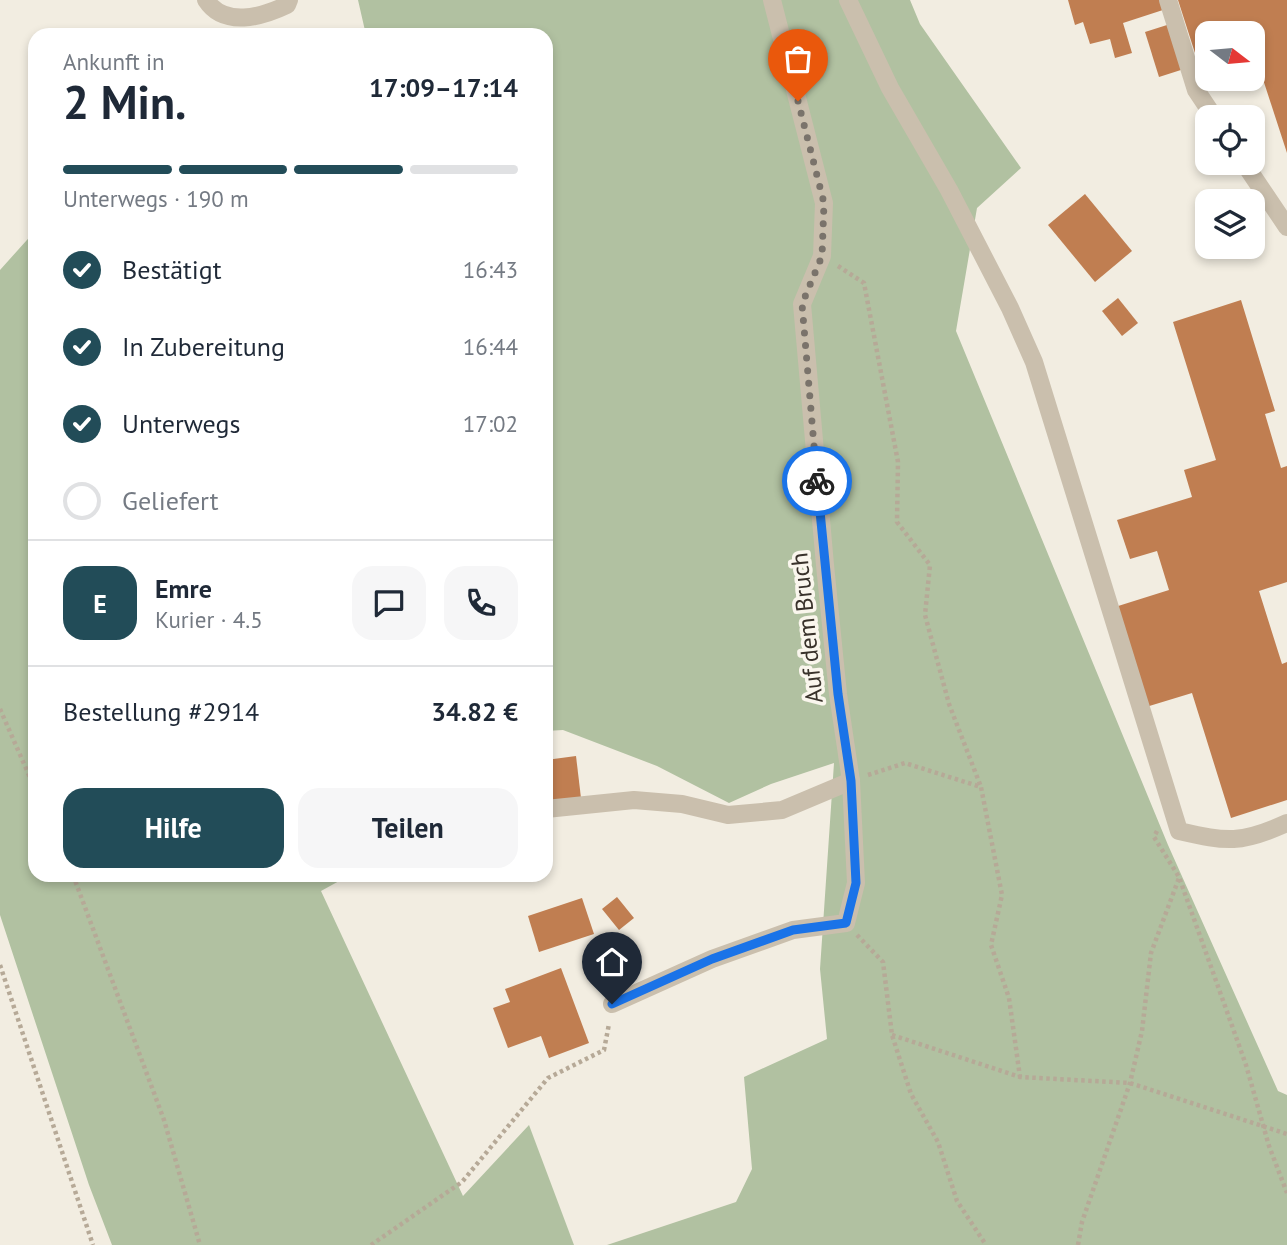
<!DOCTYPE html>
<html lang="de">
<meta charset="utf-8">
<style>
:root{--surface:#fff;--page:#f6f6f7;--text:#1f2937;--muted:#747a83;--line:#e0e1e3;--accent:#224c58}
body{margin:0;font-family:"PT Sans",sans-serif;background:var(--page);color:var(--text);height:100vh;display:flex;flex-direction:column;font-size:26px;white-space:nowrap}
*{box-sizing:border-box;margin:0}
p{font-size:23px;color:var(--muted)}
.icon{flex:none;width:38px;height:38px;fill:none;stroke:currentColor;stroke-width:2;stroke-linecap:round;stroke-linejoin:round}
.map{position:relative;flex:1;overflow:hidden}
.drawer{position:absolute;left:28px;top:28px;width:525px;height:854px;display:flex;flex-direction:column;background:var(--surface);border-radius:21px;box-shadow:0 4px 10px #0003}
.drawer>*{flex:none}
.needle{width:46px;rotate:106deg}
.controls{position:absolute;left:1195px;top:21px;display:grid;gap:14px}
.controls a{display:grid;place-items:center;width:70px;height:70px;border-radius:14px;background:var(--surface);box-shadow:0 4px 10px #0003;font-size:35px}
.pin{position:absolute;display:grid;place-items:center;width:60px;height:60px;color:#fff;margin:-72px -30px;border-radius:50% 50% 50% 0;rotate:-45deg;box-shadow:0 0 7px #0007}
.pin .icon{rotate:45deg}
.courier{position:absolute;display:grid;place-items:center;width:70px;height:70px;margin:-35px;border:5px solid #1a73e8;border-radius:50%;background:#fff;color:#222;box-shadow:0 2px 9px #0007}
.head em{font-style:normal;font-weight:700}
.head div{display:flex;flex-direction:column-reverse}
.head{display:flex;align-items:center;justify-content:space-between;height:119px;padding:0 35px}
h1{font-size:46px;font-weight:700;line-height:52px}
.bar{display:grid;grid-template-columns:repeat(4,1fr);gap:10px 7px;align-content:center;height:84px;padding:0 35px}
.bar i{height:9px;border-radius:5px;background:var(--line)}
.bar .current{background:var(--accent)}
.bar p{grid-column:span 4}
.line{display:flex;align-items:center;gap:18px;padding:0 35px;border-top:2px solid var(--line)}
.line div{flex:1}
.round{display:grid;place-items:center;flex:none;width:74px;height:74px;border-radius:21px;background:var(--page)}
ol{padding:0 35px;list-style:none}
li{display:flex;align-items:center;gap:21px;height:77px}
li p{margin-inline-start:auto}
li .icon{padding:7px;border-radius:50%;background:var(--accent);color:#fff;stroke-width:4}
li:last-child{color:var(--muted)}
li i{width:38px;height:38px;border:4px solid var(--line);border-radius:50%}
.cta{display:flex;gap:14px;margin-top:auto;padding:14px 35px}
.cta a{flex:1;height:80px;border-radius:21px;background:var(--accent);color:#fff;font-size:28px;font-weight:700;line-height:80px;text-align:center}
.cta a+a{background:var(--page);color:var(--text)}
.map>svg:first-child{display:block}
</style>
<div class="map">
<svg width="1287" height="1245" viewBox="0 0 1287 1245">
<rect width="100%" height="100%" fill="#f2ede1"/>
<g fill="#b1c1a1">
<path d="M358,0H910L920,24L1021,168L977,208L956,331L1168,845L1278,1091L1287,1095V1245H607L736,1202L752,1169L744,1077L827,1039L820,969L834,763L771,784L729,803L657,766L563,730L546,731V35H366Z"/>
<path d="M35,231V875H350L321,891L463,1196L529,1125L574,1245H112L89,1185L0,915V270Z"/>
</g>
<g fill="#c07e51">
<path d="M1068,0H1164L1166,9L1123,23L1132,53L1115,58L1110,39L1090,44L1083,22L1075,25Z"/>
<path d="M1178,0H1287V153L1258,64L1253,66V33H1208V80L1204,81Z"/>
<path d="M1167,25L1184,69L1159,77L1145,32Z"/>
<path d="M1085,194L1132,251L1095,282L1048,225Z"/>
<path d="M1118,298L1138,323L1122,336L1102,311Z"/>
<path d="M1241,300L1275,411L1265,414L1281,468L1287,466V582L1259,591L1282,664L1287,662V800L1231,818L1192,693L1146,707L1115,607L1169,590L1157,551L1130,559L1117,520L1192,497L1184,470L1216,460L1173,322Z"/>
<path d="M576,756L581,798L546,802V760Z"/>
<path d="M617,897L634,918L619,930L602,909Z"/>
<path d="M582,898L594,934L539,952L528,916Z"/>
<path d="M561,968L589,1043L549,1058L541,1036L508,1048L493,1008L510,1002L505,989Z"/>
</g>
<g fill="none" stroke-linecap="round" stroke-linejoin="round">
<g stroke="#b6a997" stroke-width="4.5" stroke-dasharray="3.5 3.5" stroke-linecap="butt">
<path d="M838,266L864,283L898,462L897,522L930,565L925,615L949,704L981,787"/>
<path d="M0,709L35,789"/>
<path d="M868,775L905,763L981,787L1002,895L991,945L1009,998L1020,1077"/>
<path d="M1157,831L1154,837L1179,877L1246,1065L1269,1146L1287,1193"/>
<path d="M73,875L164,1120L200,1245"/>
<path d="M857,935L883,962L892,1035L911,1094L938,1142L957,1201L986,1245"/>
<path d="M0,965L93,1245"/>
<path d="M892,1035L1020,1077L1130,1083L1287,1134"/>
<path d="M371,1245L462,1182L548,1078L604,1050L609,1024"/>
<path d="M1078,1245L1082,1222L1130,1083L1142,1031L1151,953L1179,878"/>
</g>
<g stroke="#cabfad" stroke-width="18">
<path d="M206,0C224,28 262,17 287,5L289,0"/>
<path d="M848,0L890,88L949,190L1010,308L1034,362L1179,831C1227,842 1241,844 1287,823"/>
<path d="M1168,0L1196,90L1214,117"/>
<path d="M1244,163L1287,227"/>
<path d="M546,809L634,800L682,804L728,815L782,810L851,781L838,694L825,565L802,304L822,256L824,203L772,0"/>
<path d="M612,1004L712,959L793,930L846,923L856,883L851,781"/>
</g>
</g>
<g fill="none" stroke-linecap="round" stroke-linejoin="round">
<path stroke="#7a736b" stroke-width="7" stroke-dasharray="0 12.6" d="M798,101L824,203L822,256L802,304L817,481"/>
<path stroke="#1a73e8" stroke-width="9" d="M612,1004L712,959L793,930L846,923L856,883L851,781L838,694L817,481"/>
</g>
<g text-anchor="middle" stroke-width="7" stroke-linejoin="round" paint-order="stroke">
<g font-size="24" fill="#39322b" stroke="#faf6ed">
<text transform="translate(807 628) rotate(-96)" y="8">Auf dem Bruch</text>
</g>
</g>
</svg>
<div class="controls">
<a><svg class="needle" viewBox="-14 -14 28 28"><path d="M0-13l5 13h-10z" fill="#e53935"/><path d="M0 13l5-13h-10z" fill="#747a83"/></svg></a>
<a><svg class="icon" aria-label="locate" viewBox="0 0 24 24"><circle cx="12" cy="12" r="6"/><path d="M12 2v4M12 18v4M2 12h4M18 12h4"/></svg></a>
<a><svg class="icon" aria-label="layers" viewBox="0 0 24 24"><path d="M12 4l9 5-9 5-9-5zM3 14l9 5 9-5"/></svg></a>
</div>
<div class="pin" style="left:798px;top:101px;background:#ea580c"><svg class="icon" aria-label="bag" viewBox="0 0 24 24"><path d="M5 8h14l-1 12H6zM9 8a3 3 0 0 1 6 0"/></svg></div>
<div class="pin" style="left:612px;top:1004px;background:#1f2937"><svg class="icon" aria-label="home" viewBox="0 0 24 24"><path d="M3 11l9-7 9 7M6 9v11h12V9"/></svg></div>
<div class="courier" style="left:817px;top:481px"><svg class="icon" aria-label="bike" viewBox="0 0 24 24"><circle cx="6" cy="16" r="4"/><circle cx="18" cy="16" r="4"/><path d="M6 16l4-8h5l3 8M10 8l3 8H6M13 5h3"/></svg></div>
<section class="drawer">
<div class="head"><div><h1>2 Min.</h1><p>Ankunft in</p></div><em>17:09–17:14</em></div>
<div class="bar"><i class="current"></i><i class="current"></i><i class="current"></i><i></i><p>Unterwegs · 190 m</p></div>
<ol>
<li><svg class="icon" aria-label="check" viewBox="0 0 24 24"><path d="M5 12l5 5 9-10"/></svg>Bestätigt<p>16:43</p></li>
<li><svg class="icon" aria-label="check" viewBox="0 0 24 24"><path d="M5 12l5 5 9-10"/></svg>In Zubereitung<p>16:44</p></li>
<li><svg class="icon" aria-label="check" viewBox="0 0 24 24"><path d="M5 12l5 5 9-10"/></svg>Unterwegs<p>17:02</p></li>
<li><i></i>Geliefert</li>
</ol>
<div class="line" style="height:126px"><b class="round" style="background:var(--accent);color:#fff">E</b><div><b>Emre</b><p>Kurier · 4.5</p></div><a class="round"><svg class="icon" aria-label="chat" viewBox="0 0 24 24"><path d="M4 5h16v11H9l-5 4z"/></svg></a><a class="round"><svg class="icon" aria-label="phone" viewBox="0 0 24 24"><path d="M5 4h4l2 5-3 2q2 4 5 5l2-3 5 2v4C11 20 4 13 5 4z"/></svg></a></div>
<div class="line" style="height:91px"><div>Bestellung #2914</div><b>34.82 €</b></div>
<div class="cta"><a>Hilfe</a><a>Teilen</a></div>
</section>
</div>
